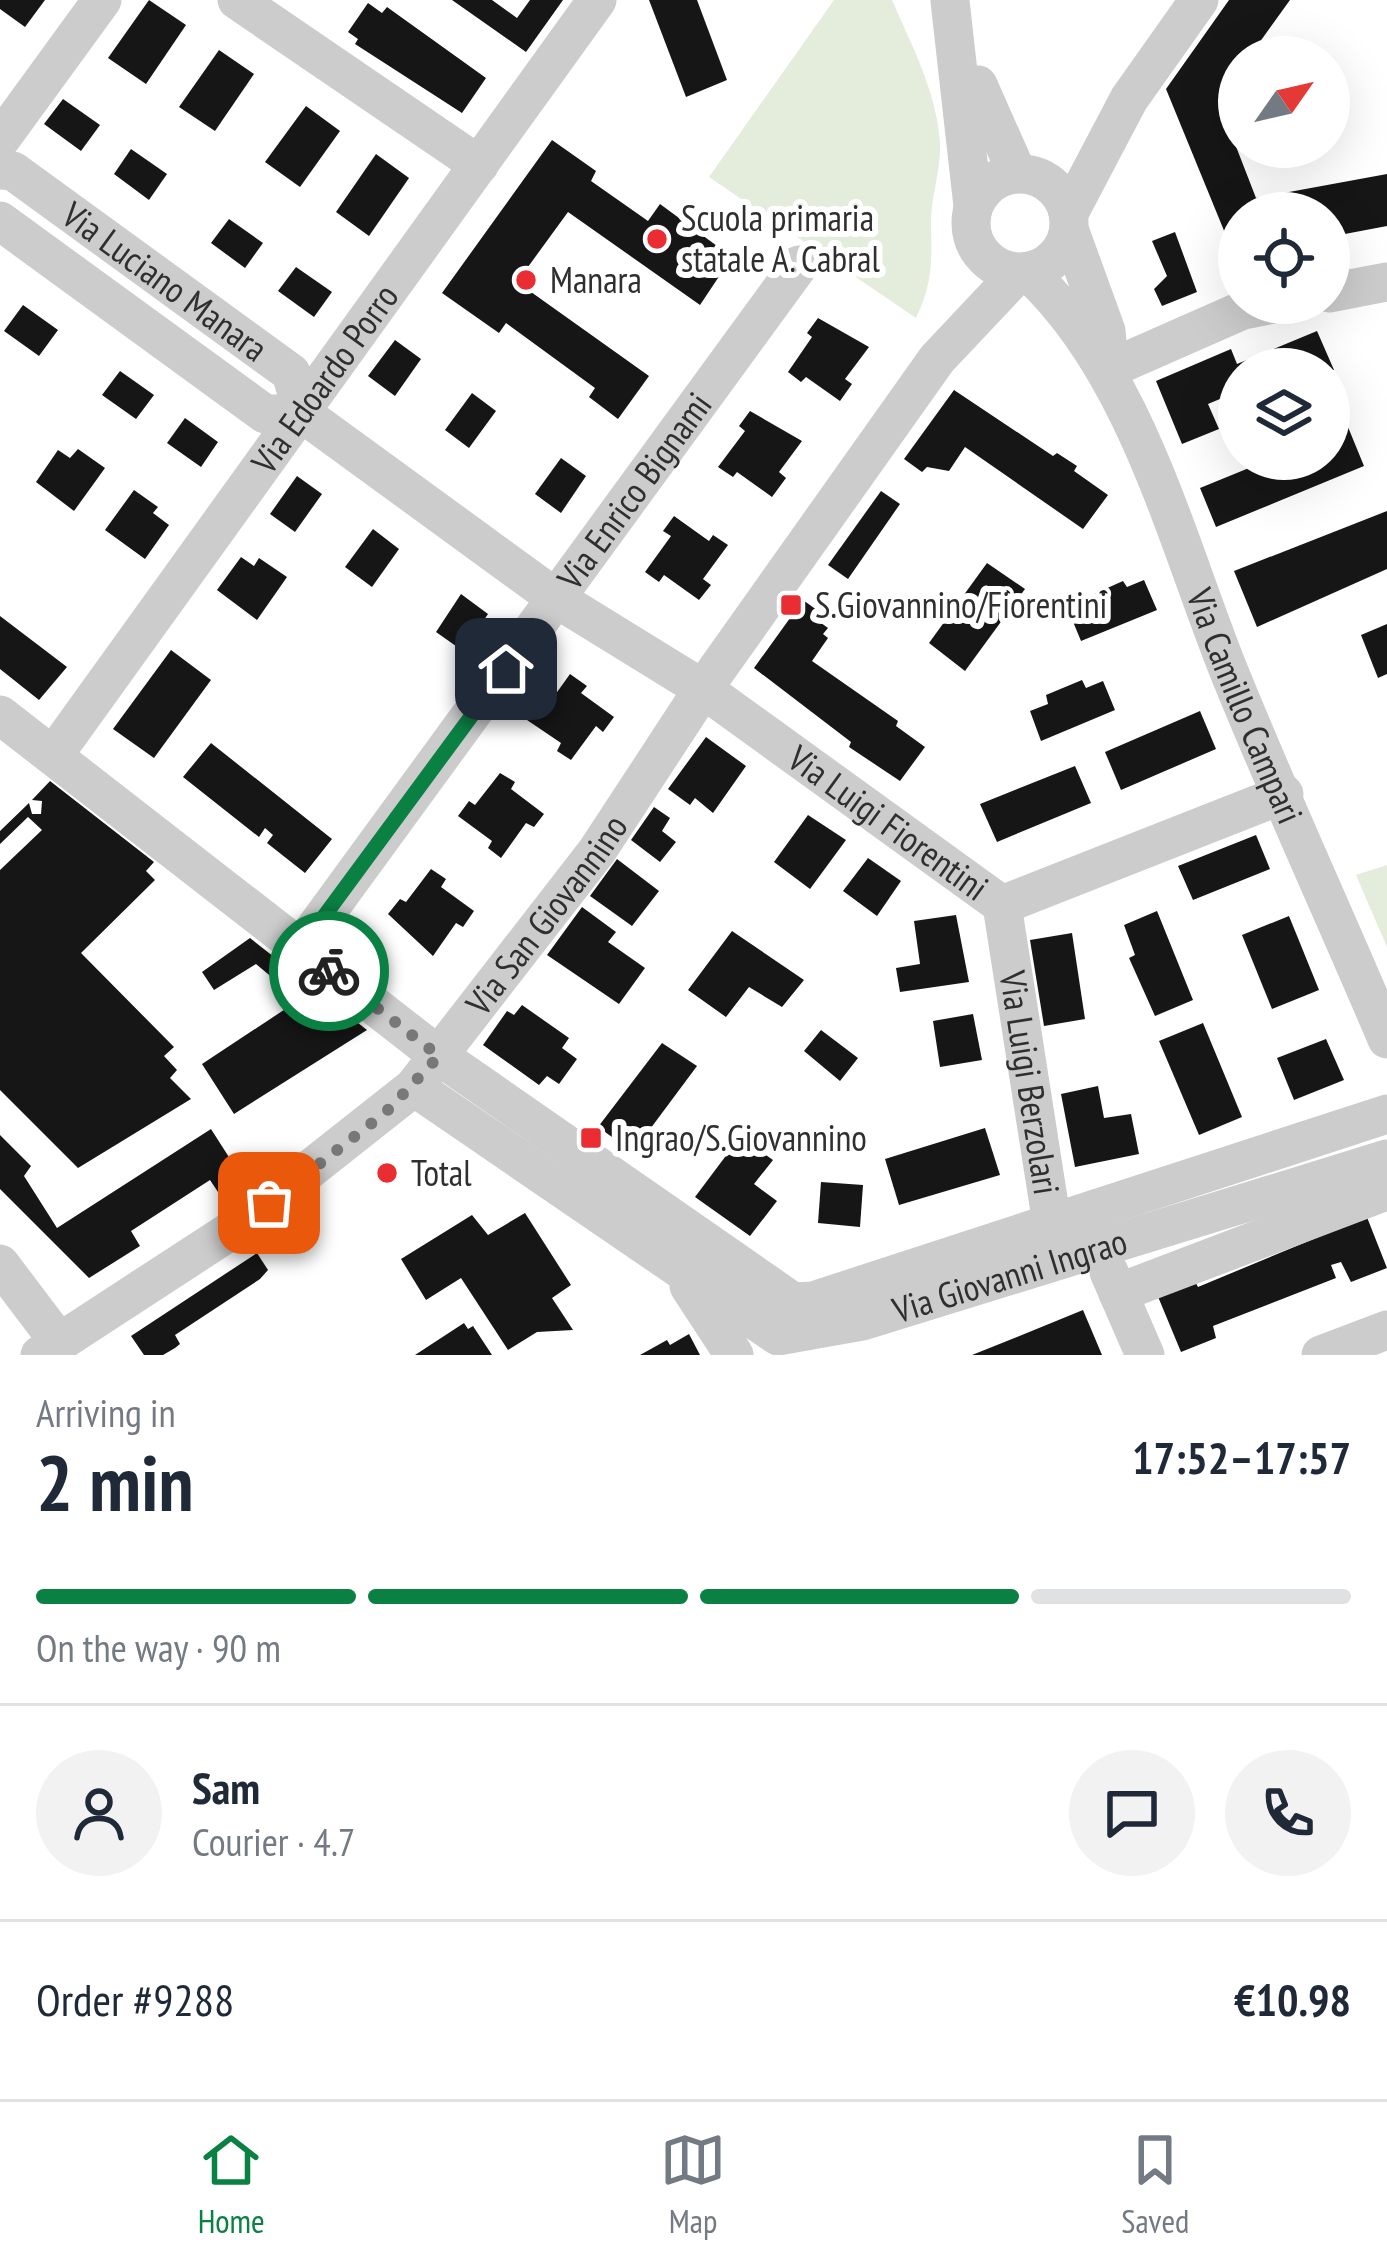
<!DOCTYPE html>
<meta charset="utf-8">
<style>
:root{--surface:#fff;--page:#f2f2f3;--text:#1f2937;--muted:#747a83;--line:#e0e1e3;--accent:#0b8043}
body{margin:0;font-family:"PT Sans Narrow",sans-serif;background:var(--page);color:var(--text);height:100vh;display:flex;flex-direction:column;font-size:45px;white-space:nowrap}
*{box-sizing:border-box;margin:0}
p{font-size:39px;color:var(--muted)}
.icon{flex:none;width:66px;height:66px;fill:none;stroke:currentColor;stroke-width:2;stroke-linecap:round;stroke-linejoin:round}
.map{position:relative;height:1355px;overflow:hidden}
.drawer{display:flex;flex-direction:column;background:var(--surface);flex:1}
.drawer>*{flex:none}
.needle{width:78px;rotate:56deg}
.controls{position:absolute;left:1218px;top:36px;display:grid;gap:24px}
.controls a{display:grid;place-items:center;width:132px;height:132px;border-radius:50%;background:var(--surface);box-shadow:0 12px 48px #0002;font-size:60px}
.pin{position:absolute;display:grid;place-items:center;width:102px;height:102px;color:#fff;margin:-51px;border-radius:24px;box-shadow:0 6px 18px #0006}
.courier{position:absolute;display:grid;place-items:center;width:120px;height:120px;margin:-60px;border:9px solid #0b8043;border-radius:50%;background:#fff;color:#222;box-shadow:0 3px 15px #0007}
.head em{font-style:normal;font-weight:800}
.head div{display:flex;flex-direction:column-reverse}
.head{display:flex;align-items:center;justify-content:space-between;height:204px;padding:0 36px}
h1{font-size:78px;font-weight:800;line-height:90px}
.bar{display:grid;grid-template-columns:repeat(4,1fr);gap:18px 12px;align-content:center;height:144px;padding:0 36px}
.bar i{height:15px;border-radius:9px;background:var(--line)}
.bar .current{background:var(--accent)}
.bar p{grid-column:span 4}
.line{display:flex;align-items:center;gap:30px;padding:0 36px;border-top:3px solid var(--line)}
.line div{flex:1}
.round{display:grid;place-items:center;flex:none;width:126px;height:126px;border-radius:63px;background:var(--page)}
.menu{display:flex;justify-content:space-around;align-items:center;height:168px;border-top:3px solid var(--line);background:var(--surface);font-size:33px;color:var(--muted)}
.menu a{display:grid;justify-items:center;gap:6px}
.menu .current{color:var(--accent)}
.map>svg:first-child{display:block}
</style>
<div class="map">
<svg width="1387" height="1355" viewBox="0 0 1387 1355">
<rect width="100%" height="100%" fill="#fff"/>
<g fill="#e4ecdc">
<path d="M834,0H892C912,46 937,93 940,143C941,172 930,199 931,227C932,263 932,285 916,318L709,177Z"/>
<path d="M1387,865V947L1356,875Z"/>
</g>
<g fill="#161616">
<path d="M0,0H45L25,27L0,9Z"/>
<path d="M149,0L186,25L146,84L108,58Z"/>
<path d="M452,0H492L517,18L530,0H563L526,52Z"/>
<path d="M649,0H697L727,80L686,97Z"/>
<path d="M1229,0H1290L1249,57H1239V71L1218,100L1256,198L1387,174V226L1329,237V213H1239V254L1234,255L1166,89Z"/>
<path d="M368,3L382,13L387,7L486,78L462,113L355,44L358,39L348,32Z"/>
<path d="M219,50L254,74L215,131L179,107Z"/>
<path d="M63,99L100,125L81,151L44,124Z"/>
<path d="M306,106L340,131L300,187L265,162Z"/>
<path d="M552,140L596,171L591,181L648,221L660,204L732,257L700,305L568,212L517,282L649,376L618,419L589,397L595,388L506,323L499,333L442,293Z"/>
<path d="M131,149L167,174L149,200L114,174Z"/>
<path d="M376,154L409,178L369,236L336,212Z"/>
<path d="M229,219L263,243L245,268L211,243Z"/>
<path d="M1175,232L1197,292L1162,306L1154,289L1167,276L1152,241Z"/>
<path d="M296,267L332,292L314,317L278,291Z"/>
<path d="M23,305L58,330L39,356L4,331Z"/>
<path d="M818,318L869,347L845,379L852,384L840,401L806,377L801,382L788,372L812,337L807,333Z"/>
<path d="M1317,331L1334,370L1239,369V391L1208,404L1219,429L1182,444L1156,381L1231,349L1237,364Z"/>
<path d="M395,340L421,359L395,396L368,376Z"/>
<path d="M120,371L154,395L136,419L102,395Z"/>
<path d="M954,390L1053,456L1057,453L1077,466L1074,471L1108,495L1083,529L965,447L949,471L927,467L922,472L904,459Z"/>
<path d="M472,393L496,411L469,448L445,430Z"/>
<path d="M750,411L802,441L779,472L786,478L772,497L737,472L733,477L718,467L745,431L739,426Z"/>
<path d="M185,418L218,442L201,467L167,443Z"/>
<path d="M1348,427L1364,466L1216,527L1200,488L1271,459H1329V435Z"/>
<path d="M78,449L105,468L74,511L36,482L58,450L70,458Z"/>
<path d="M561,458L586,476L561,513L535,494Z"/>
<path d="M297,476L322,494L295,532L270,514Z"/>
<path d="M134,490L158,507L153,513L169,525L145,559L105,530Z"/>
<path d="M881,491L900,504L848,579L828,565Z"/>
<path d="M1387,511V569L1257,627L1234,571Z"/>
<path d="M674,516L709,541L713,535L728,545L703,579L711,585L699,600L664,575L659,582L645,572L671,536L663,531Z"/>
<path d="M373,529L399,549L372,587L345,567Z"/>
<path d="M241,557L254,566L259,558L287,577L257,620L217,590Z"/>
<path d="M987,563L1025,589L965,671L929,643Z"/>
<path d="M1144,580L1157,610L1081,641L1069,612L1088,604L1085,598L1123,581L1127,587Z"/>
<path d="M461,594L488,614L463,651L436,632Z"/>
<path d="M803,600L821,613L817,620L828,628L823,634L828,638L812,661L898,721L896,726L925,747L900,781L849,747L851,742L754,668Z"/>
<path d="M0,616L67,667L39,700L0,669Z"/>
<path d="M1387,624V674L1378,678L1361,635Z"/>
<path d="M171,650L211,680L154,758L113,729Z"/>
<path d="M570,674L587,686L581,693L614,717L603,732L596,726L571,760L557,751L561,743L527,720L538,704L545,709Z"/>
<path d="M1082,680L1086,688L1103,681L1115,710L1041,741L1030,711L1048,704L1046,695Z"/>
<path d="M1200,711L1216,749L1121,790L1105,752Z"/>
<path d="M706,737L746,766L713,813L695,798L690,805L668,789Z"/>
<path d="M211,743L332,839L305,873L267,843L273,835L265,828L259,837L183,777Z"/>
<path d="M1075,766L1091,803L997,842L980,804Z"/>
<path d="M500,773L515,782L511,789L544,814L534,827L526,823L501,858L488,848L492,841L458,816L469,801L475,805Z"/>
<path d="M50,781L154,862L146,871L155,880L81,953L174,1047L164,1056L177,1070L170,1078L191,1099L78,1168L0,1090V870L42,830L28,817L0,844V831L29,803L32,814H41L42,801L32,800Z"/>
<path d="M654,807L670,818L662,831L676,842L660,862L631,840Z"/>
<path d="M808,815L846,840L810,889L774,862Z"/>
<path d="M1256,835L1270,869L1193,900L1178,866Z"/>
<path d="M868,858L901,881L877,916L843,891Z"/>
<path d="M617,859L659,891L632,926L590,896Z"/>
<path d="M431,869L446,879L441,887L474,911L463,927L456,923L433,956L388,914L400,899L406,902Z"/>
<path d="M582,907L616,932L608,942L645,968L619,1004L547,955Z"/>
<path d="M1157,911L1193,1000L1155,1016L1129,958L1135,955L1124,925Z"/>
<path d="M956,915L969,982L900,992L896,968L920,964L914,921Z"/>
<path d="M1289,916L1319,990L1272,1009L1242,935Z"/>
<path d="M732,931L804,980L782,1007L749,987L726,1017L688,990Z"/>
<path d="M1072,933L1085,1019L1044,1026L1030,940Z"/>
<path d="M250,938L367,1030L234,1114L202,1064L299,1000L256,964L214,990L202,972Z"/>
<path d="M522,1005L569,1038L562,1048L577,1059L559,1084L547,1076L539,1085L483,1045L507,1011L514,1015Z"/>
<path d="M973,1014L982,1060L940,1067L933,1021Z"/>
<path d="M1203,1023L1242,1117L1199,1135L1159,1041Z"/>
<path d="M821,1030L858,1058L840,1081L804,1051Z"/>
<path d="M1326,1039L1344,1080L1294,1100L1277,1058Z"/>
<path d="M662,1043L697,1066L633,1152L598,1127Z"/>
<path d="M1098,1086L1104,1118L1131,1114L1139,1154L1075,1167L1061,1094Z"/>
<path d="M985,1128L1000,1175L899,1205L885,1159Z"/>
<path d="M211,1129L241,1176L218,1192L210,1180L131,1231L140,1246L89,1278L0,1189V1135L31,1166L24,1176L57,1228Z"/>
<path d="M740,1137L773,1160L754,1184L777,1201L750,1236L695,1197Z"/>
<path d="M821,1182L863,1185L860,1227L818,1223Z"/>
<path d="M1361,1202L1387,1268L1351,1282L1341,1262L1331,1265L1336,1278L1213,1326L1216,1338L1181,1352L1154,1287L1191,1274L1198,1287L1328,1233Z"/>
<path d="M525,1213L571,1285L552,1298L573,1330L537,1332L508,1350L461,1278L426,1300L401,1259L472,1215L488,1235Z"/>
<path d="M257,1253L268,1270L260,1279L175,1335L180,1344L175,1348L163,1355H144L131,1336Z"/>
<path d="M1083,1310L1102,1355H972L1017,1337Z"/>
<path d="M464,1323L468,1329L473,1326L492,1355H415Z"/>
<path d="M689,1334L700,1355H640L667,1340L670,1345Z"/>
</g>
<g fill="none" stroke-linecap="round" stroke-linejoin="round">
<g stroke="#ccc" stroke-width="39">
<path d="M237,0L479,165"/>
<path d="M950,1L973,206"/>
<path d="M978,85L1017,173"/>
<path d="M0,140L102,0"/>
<path id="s1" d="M0,170L13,171L291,373L303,414"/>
<circle cx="1020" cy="223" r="49"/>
<path d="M1069,213L1129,99L1199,0"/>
<path id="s2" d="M0,221L265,414H303L557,599L703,689L1002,905L1284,794"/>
<path d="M1069,229L1106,331L1108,352"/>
<path id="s3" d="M1028,272C1135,371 1175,536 1228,669C1278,793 1335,916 1387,1039"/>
<path d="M1329,293L1387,282"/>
<path d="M1109,369L1243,310L1279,303"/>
<path d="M0,715L439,1056L793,1302L813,1301L1387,1114"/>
<path id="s4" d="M53,756L597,0"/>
<path id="s5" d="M1002,905L1055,1243"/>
<path id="s6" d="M300,949L799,265"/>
<path id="s7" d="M414,1087L778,1336L862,1321L1387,1159"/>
<path d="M0,1264L59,1342"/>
<path d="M1109,1272L1145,1355"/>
<path d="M689,1286L734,1355"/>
<path d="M1118,1293L1386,1191"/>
<path id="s8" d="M40,1355L238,1226L414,1087L597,851L703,689L937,359L1018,273"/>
<path d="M1321,1355L1387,1330"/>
</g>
</g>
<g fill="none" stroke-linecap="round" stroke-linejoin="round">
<path stroke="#787878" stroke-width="12" stroke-dasharray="0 21.6" d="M269,1203L386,1112L439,1056L329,971"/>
<path stroke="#0b8043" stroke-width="15" d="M329,971L300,949L506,669"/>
</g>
<g fill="#ea2d32" stroke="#fff" stroke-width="4.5">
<circle cx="657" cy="239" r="12"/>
<circle cx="526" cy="280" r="12"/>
<rect x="779" y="593" width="24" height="24" rx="6"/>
<rect x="579" y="1126" width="24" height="24" rx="6"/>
<circle cx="387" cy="1173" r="12"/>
</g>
<g text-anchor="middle" stroke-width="12" stroke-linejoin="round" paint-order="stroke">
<g font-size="36" fill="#2f2f2f" stroke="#fff" text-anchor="start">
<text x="681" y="231">Scuola primaria<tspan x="681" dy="41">statale A. Cabral</tspan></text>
<text x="550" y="293">Manara</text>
<text x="815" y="618">S.Giovannino/Fiorentini</text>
<text x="615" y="1151">Ingrao/S.Giovannino</text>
<text x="411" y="1186">Total</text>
</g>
<g font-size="36" fill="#2f2f2f" stroke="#fff">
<text dy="13" stroke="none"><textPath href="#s1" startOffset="201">Via Luciano Manara</textPath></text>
<text dy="13" stroke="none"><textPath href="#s4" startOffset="465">Via Edoardo Porro</textPath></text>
<text dy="13" stroke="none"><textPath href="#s6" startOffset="567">Via Enrico Bignami</textPath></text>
<text dy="13" stroke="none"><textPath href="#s3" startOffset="489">Via Camillo Campari</textPath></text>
<text dy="13" stroke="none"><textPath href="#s2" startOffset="1080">Via Luigi Fiorentini</textPath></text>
<text dy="13" stroke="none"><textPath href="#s8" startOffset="678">Via San Giovannino</textPath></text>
<text dy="13" stroke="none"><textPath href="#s5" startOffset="180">Via Luigi Berzolari</textPath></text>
<text dy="13" stroke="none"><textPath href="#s7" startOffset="681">Via Giovanni Ingrao</textPath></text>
</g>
</g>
</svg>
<div class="controls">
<a><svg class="needle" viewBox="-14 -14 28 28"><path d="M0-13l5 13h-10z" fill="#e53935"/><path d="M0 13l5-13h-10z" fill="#747a83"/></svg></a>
<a><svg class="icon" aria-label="locate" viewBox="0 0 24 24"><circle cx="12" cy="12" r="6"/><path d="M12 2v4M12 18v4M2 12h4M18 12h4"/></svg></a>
<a><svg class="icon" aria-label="layers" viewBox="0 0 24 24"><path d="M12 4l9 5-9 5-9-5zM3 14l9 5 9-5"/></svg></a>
</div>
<div class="pin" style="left:269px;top:1203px;background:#ea580c"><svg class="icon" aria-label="bag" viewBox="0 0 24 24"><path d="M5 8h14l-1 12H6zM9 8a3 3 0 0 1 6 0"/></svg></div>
<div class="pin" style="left:506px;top:669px;background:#1f2937"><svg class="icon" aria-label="home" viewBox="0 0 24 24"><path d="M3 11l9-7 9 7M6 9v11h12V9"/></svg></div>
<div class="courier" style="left:329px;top:971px"><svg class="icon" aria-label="bike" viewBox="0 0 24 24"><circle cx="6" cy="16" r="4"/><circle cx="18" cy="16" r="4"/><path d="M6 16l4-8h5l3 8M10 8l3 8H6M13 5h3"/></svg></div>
</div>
<section class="drawer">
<div class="head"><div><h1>2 min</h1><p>Arriving in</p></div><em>17:52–17:57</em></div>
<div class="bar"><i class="current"></i><i class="current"></i><i class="current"></i><i></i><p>On the way · 90 m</p></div>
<div class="line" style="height:216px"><a class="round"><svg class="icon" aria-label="person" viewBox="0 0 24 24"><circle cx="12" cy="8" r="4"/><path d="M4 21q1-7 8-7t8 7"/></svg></a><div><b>Sam</b><p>Courier · 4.7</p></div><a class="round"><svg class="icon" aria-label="chat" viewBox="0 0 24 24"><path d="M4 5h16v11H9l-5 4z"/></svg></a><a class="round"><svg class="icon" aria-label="phone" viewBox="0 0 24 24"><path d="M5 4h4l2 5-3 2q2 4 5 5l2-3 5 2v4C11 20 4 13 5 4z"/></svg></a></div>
<div class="line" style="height:156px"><div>Order #9288</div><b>€10.98</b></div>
</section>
<nav class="menu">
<a class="current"><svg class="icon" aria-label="home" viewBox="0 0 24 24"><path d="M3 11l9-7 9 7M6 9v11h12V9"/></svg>Home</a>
<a><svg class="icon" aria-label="map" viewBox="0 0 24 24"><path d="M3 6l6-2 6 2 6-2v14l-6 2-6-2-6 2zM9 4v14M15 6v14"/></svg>Map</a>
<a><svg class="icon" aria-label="saved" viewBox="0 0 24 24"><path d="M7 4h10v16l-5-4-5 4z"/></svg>Saved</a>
</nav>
